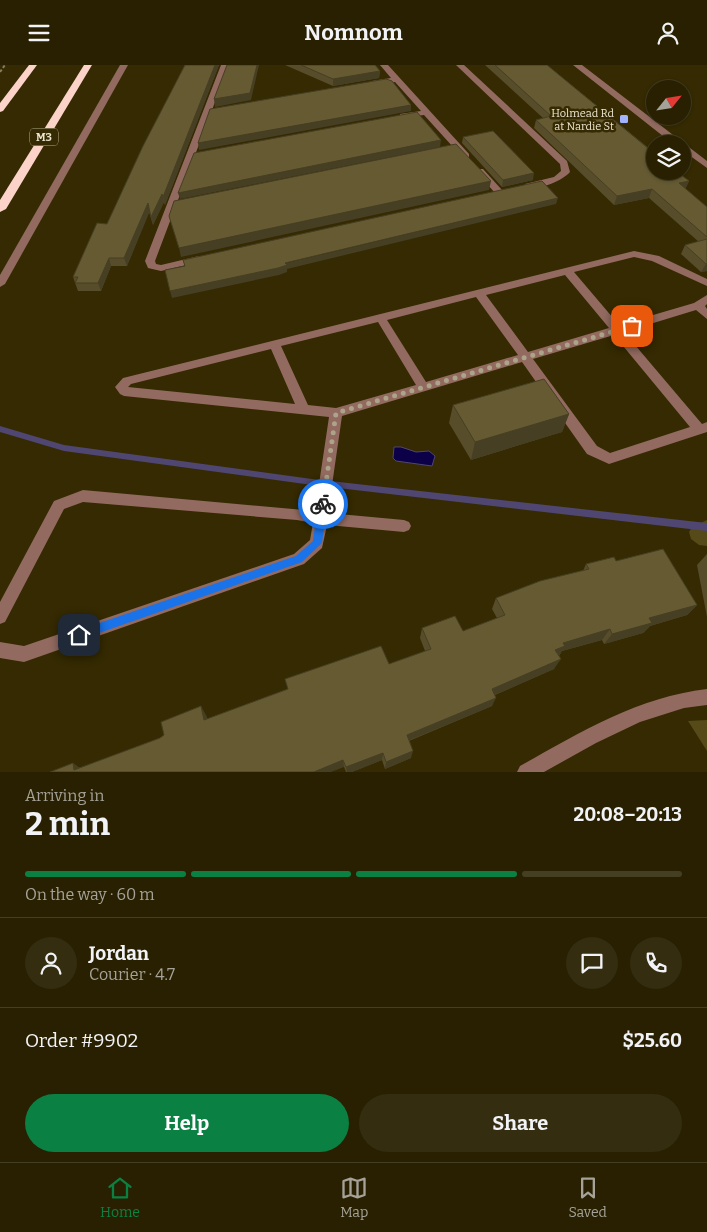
<!DOCTYPE html>
<meta charset="utf-8">
<style>
:root{--surface:#282001;--page:#342d10;--text:#f1f3f6;--muted:#a5a399;--line:#443e23;--accent:#0b8043}
body{margin:0;font-family:Bitter,serif;background:var(--page);color:var(--text);height:100vh;display:flex;flex-direction:column;font-size:19px;white-space:nowrap}
*{box-sizing:border-box;margin:0}
p{font-size:16px;color:var(--muted)}
.icon{flex:none;width:28px;height:28px;fill:none;stroke:currentColor;stroke-width:2;stroke-linecap:round;stroke-linejoin:round}
.map{position:relative;height:707px;overflow:hidden}
.side{display:flex;flex-direction:column;background:var(--surface);flex:1}
.side>*{flex:none}
.needle{width:32px;rotate:60deg}
.controls{position:absolute;left:646px;top:15px;display:grid;gap:10px}
.controls a{display:grid;place-items:center;width:45px;height:45px;border-radius:50%;background:var(--surface);box-shadow:0 1px 4px #0004,0 0 0 1px var(--line);font-size:25px}
.pin{position:absolute;display:grid;place-items:center;width:42px;height:42px;color:#fff;margin:-21px;border-radius:10px;box-shadow:0 2px 8px #0006}
.courier{position:absolute;display:grid;place-items:center;width:50px;height:50px;margin:-25px;border:4px solid #1a73e8;border-radius:50%;background:#fff;color:#222;box-shadow:0 1px 6px #0007}
.head em{font-style:normal;font-weight:700}
.head div{display:flex;flex-direction:column-reverse}
.head{display:flex;align-items:center;justify-content:space-between;height:85px;padding:0 25px}
h1{font-size:32px;font-weight:700;line-height:38px}
.bar{display:grid;grid-template-columns:repeat(4,1fr);gap:8px 5px;align-content:center;height:60px;padding:0 25px}
.bar i{height:6px;border-radius:4px;background:var(--line)}
.bar .selected{background:var(--accent)}
.bar p{grid-column:span 4}
.line{display:flex;align-items:center;gap:12px;padding:0 25px;border-top:1px solid var(--line)}
.line div{flex:1}
.round{display:grid;place-items:center;flex:none;width:52px;height:52px;border-radius:26px;background:var(--page)}
.cta{display:flex;gap:10px;margin-top:auto;padding:10px 25px}
.cta a{flex:1;height:58px;border-radius:30px;background:var(--accent);color:#fff;font-size:20px;font-weight:700;line-height:58px;text-align:center}
.cta a+a{background:var(--page);color:var(--text)}
header{display:flex;justify-content:space-between;align-items:center;height:65px;padding:0 25px;background:var(--surface);font-size:22px;font-weight:700}
.dock{display:flex;justify-content:space-around;align-items:center;height:70px;border-top:1px solid var(--line);background:var(--surface);font-size:14px;color:var(--muted)}
.dock a{display:grid;justify-items:center;gap:2px}
.dock .selected{color:var(--accent)}
.map>svg:first-child{display:block}
</style>
<header><svg class="icon" aria-label="menu" viewBox="0 0 24 24"><path d="M4 6h16M4 12h16M4 18h16"/></svg>Nomnom<svg class="icon" aria-label="person" viewBox="0 0 24 24"><circle cx="12" cy="8" r="4"/><path d="M4 21q1-7 8-7t8 7"/></svg></header>
<div class="map">
<svg width="707" height="707" viewBox="0 0 707 707">
<rect width="100%" height="100%" fill="#352a01"/>
<g fill="#564a18">
<path d="M707,455V481L699,480L691,474L689,467L692,462Z"/>
<path d="M707,655V686L688,656Z"/>
</g>
<path fill="#0c0148" stroke="#4f4671" d="M394,382H401L416,387L429,386L435,391L432,401L396,396L393,393Z"/>
<g fill="none" stroke-linecap="round" stroke-linejoin="round">
<path fill="#4f4671" fill-rule="evenodd" d="M0,361L64,380L312,414L707,458V466L312,420L64,386L0,367Z"/>
<path stroke="#867e5e" stroke-width="2" stroke-dasharray="3 2" stroke-linecap="butt" d="M0,7L5,0"/>
<g fill="#926a60" fill-rule="evenodd">
<path d="M120,0H128L5,219L0,222V210Z"/>
<path d="M221,0H229L155,196L156,199L161,200L199,191L204,194L203,196L161,206L148,203L145,196Z"/>
<path d="M380,0H388L469,89V93H463L424,50L400,53V49L421,46L395,17L372,20V16L391,13Z"/>
<path d="M456,0H464L567,96L570,107C561,117 539,125 525,123V119L554,112L561,106L560,99Z"/>
<path d="M573,0H582L707,96V103L682,85V79H673Z"/>
<path d="M477,104H483L502,125V129H496L477,108Z"/>
<path d="M634,186L659,191L707,214V221L652,196L634,192L574,207L619,260L694,238L707,230V239L705,241L707,244V254L696,245L624,267L702,359L707,357V367L609,399L587,389L522,297L342,351L328,448L404,455L409,457L411,461L409,465L404,467L327,460L322,483L304,499L24,597L0,593V577L24,581L294,489L310,475L313,458L297,455L83,437L64,444L5,557L0,559V537L54,436L83,425L315,446L329,352L124,331L120,329L115,322L123,313ZM565,210L609,263L528,287L486,230ZM476,232L518,290L426,317L387,255ZM378,257L416,320L336,343L308,340L281,281ZM614,270L690,362L610,388L597,381L533,294ZM271,284L295,339L128,322L131,319Z"/>
<path d="M707,624V640L684,643L640,657L596,678L544,707H517L520,701C579,668 638,632 707,624Z"/>
</g>
<g fill="#fbd3c9" fill-rule="evenodd">
<path d="M29,0H37L3,46L0,47V38Z"/>
<path d="M84,0H92L6,144L0,147V135Z"/>
</g>
</g>
<g fill="#574d2b">
<path d="M185,0H219L165,140L164,137L153,160L149,147L127,201H111L101,226H78L73,212L107,159Z"/>
<path d="M285,0H375L380,6L379,13L333,21Z"/>
<path d="M485,0H547L689,116L685,124L707,142V206L701,207L681,189L685,180L699,177L649,133L614,140L534,63L536,55L543,53Z"/>
<path d="M463,72L533,115L502,122L462,78Z"/>
<path d="M453,340L569,349L562,367L471,395L449,358Z"/>
<path d="M707,489V552L697,500Z"/>
<path d="M616,496L697,540L687,550L650,561L643,568L604,579L602,575L562,586L559,591L554,604L495,630L492,641L409,676L411,693L385,704L382,695L352,707H346L344,702L79,703L160,673L206,650L207,654L288,624L285,614L389,599L425,586L420,573L422,563L463,566L497,553L492,544L496,533L583,506L586,499Z"/>
</g>
<g fill="#473f23">
<path d="M215,0H219L165,140L163,132Z"/>
<path d="M257,0H259L251,35L215,42L214,34Z"/>
<path d="M380,6L379,13L333,21V14Z"/>
<path d="M411,40V46L199,85L198,78Z"/>
<path d="M441,75L440,82L180,134L178,128Z"/>
<path d="M534,108L533,115L502,122L503,115Z"/>
<path d="M491,116L489,125L181,192L179,183Z"/>
<path d="M689,116L685,125L679,118Z"/>
<path d="M652,124L649,133L614,140L617,131Z"/>
<path d="M162,129L164,137L153,160L151,152Z"/>
<path d="M558,133L556,139L287,204V207L279,210L172,233L170,226Z"/>
<path d="M148,138L150,146L127,201L124,193Z"/>
<path d="M109,193L111,201L101,226L98,218Z"/>
<path d="M706,199H707V206L701,207Z"/>
<path d="M569,349L562,367L471,395L475,377Z"/>
<path d="M697,540L687,550L650,561L643,568L604,579L612,569L649,553Z"/>
<path d="M610,564L602,575L562,586L559,591L549,595L555,585L563,578Z"/>
<path d="M561,594L554,604L488,633L492,624Z"/>
<path d="M496,633L492,641L405,677L407,670Z"/>
<path d="M201,641L206,650L209,663L204,655Z"/>
<path d="M413,686L411,693L385,704L386,697Z"/>
<path d="M383,688L382,695L352,707H347L346,702Z"/>
<path d="M343,695L344,702L331,707H314Z"/>
<path d="M73,698L83,705H74Z"/>
</g>
<g fill="#655a32" stroke="#473f23">
<path d="M185,0H215L163,132L162,129L151,152L148,138L124,193H109L98,218H75L78,212H73L97,158L107,159L143,81Z"/>
<path d="M227,0H257L250,28L214,34Z"/>
<path d="M301,0H375L380,6L333,14Z"/>
<path d="M495,0H547L655,89V106H676L689,116L679,118L707,142V172L652,124L617,131L536,55L551,51Z"/>
<path d="M386,14L392,16L411,40L198,78L210,44Z"/>
<path d="M417,47L441,75L178,128L194,88Z"/>
<path d="M493,66L534,108L503,115L463,72Z"/>
<path d="M456,79L491,116L179,183L169,151L174,136Z"/>
<path d="M542,116L558,133L285,198L287,200L278,203L170,226L165,205L185,201L183,195Z"/>
<path d="M707,174V199H706L685,180Z"/>
<path d="M544,314L569,349L475,377L453,340Z"/>
<path d="M663,484L697,540L649,553L652,558L612,569L610,564L563,578L565,581L555,585L561,594L492,624L496,633L407,670L413,686L386,697L383,688L346,702L343,695L314,707H50L73,698L74,705L160,673L164,670L161,657L201,641L204,655L288,624L285,614L381,581L389,599L431,584L422,563L455,551L463,566L505,550L496,533L540,516L589,504L586,499L614,492L616,496Z"/>
</g>
<path fill="#1a73e8" d="M323,435L327,439L322,478L302,497L79,575L75,573V566L79,565L296,491L313,476L318,439Z"/>
<g fill="none" stroke-linecap="round" stroke-linejoin="round">
<path stroke="#aca488" stroke-width="5" stroke-dasharray="0 9" d="M323,439L336,348L632,261"/>
</g>
<rect fill="#a2b2fd" stroke="#352a01" stroke-width="2" x="619" y="49" width="10" height="10" rx="2.5"/>
<g text-anchor="middle" stroke-width="5" stroke-linejoin="round" paint-order="stroke">
<g font-size="11" fill="#ece6d1" stroke="#352a01" text-anchor="end">
<text x="614" y="52">Holmead Rd<tspan x="614" dy="13">at Nardie St</tspan></text>
</g>
<rect fill="#352a01" stroke="#b5ae93" stroke-width="1" x="30" y="63.5" width="28" height="17" rx="4"/>
<g font-size="11" font-weight="bold" fill="#ece6d1">
<text x="44" y="76">M3</text>
</g>
</g>
</svg>
<div class="controls">
<a><svg class="needle" viewBox="-14 -14 28 28"><path d="M0-13l5 13h-10z" fill="#e53935"/><path d="M0 13l5-13h-10z" fill="#a5a399"/></svg></a>
<a><svg class="icon" aria-label="layers" viewBox="0 0 24 24"><path d="M12 4l9 5-9 5-9-5zM3 14l9 5 9-5"/></svg></a>
</div>
<div class="pin" style="left:632px;top:261px;background:#ea580c"><svg class="icon" aria-label="bag" viewBox="0 0 24 24"><path d="M5 8h14l-1 12H6zM9 8a3 3 0 0 1 6 0"/></svg></div>
<div class="pin" style="left:79px;top:570px;background:#1f2937"><svg class="icon" aria-label="home" viewBox="0 0 24 24"><path d="M3 11l9-7 9 7M6 9v11h12V9"/></svg></div>
<div class="courier" style="left:323px;top:439px"><svg class="icon" aria-label="bike" viewBox="0 0 24 24"><circle cx="6" cy="16" r="4"/><circle cx="18" cy="16" r="4"/><path d="M6 16l4-8h5l3 8M10 8l3 8H6M13 5h3"/></svg></div>
</div>
<section class="side">
<div class="head"><div><h1>2 min</h1><p>Arriving in</p></div><em>20:08–20:13</em></div>
<div class="bar"><i class="selected"></i><i class="selected"></i><i class="selected"></i><i></i><p>On the way · 60 m</p></div>
<div class="line" style="height:90px"><a class="round"><svg class="icon" aria-label="person" viewBox="0 0 24 24"><circle cx="12" cy="8" r="4"/><path d="M4 21q1-7 8-7t8 7"/></svg></a><div><b>Jordan</b><p>Courier · 4.7</p></div><a class="round"><svg class="icon" aria-label="chat" viewBox="0 0 24 24"><path d="M4 5h16v11H9l-5 4z"/></svg></a><a class="round"><svg class="icon" aria-label="phone" viewBox="0 0 24 24"><path d="M5 4h4l2 5-3 2q2 4 5 5l2-3 5 2v4C11 20 4 13 5 4z"/></svg></a></div>
<div class="line" style="height:65px"><div>Order #9902</div><b>$25.60</b></div>
<div class="cta"><a>Help</a><a>Share</a></div>
</section>
<nav class="dock">
<a class="selected"><svg class="icon" aria-label="home" viewBox="0 0 24 24"><path d="M3 11l9-7 9 7M6 9v11h12V9"/></svg>Home</a>
<a><svg class="icon" aria-label="map" viewBox="0 0 24 24"><path d="M3 6l6-2 6 2 6-2v14l-6 2-6-2-6 2zM9 4v14M15 6v14"/></svg>Map</a>
<a><svg class="icon" aria-label="saved" viewBox="0 0 24 24"><path d="M7 4h10v16l-5-4-5 4z"/></svg>Saved</a>
</nav>
